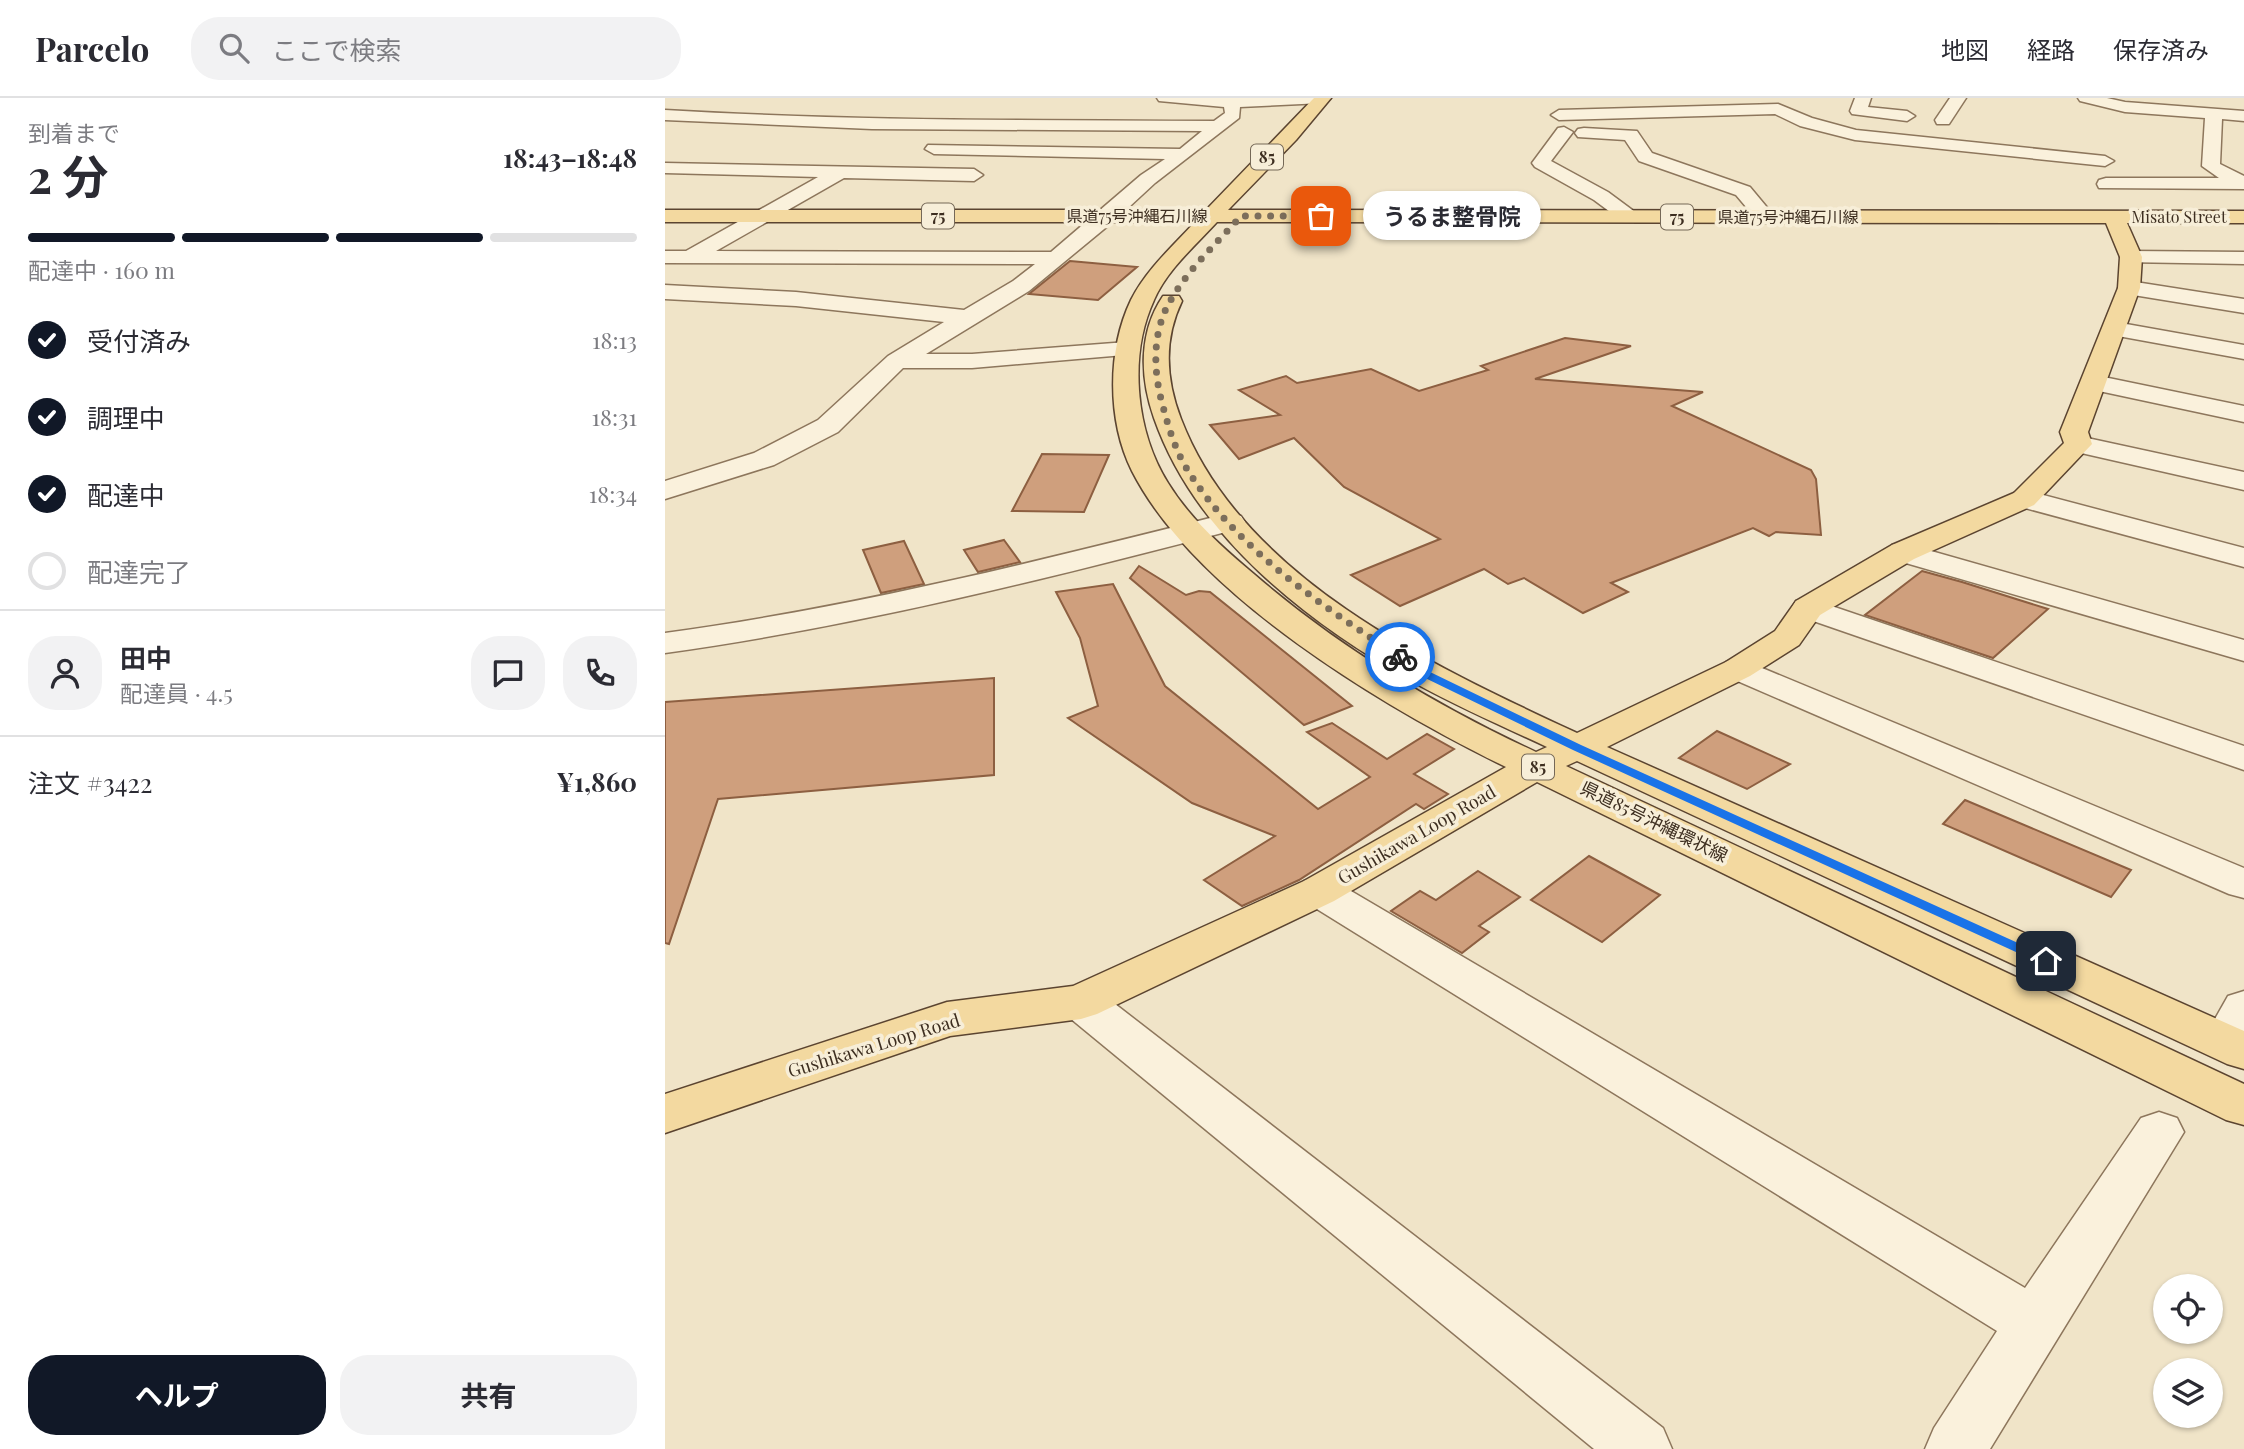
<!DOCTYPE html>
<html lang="ja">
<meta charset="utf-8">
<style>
:root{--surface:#fff;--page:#f2f2f3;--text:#2b2b33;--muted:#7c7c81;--line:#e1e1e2;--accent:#111827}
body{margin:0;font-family:"Playfair Display","Noto Sans JP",serif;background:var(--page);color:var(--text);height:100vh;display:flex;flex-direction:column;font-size:26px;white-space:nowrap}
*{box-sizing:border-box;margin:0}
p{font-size:23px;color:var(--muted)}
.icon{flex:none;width:38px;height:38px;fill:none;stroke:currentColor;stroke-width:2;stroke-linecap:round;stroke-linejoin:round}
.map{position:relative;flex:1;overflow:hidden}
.sheet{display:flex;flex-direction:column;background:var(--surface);width:665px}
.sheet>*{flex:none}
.fabs{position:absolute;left:1488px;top:1176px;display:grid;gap:14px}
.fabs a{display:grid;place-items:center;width:70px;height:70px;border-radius:50%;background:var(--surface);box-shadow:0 2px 5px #0004;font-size:35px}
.pin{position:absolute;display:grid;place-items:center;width:60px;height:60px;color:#fff;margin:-30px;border-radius:14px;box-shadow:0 4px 10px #0006}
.courier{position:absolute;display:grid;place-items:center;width:70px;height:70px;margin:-35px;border:5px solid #1a73e8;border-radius:50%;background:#fff;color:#222;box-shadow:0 2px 9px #0007}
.bubble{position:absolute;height:49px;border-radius:24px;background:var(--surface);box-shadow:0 2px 5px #0004;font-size:23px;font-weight:700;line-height:49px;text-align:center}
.summary em{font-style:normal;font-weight:700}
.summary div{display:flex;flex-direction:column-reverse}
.summary{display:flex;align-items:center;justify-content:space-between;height:119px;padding:0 28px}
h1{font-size:46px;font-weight:700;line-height:52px}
.bar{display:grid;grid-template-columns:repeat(4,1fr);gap:10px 7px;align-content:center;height:84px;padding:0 28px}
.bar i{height:9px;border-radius:5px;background:var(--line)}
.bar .current{background:var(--accent)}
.bar p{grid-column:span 4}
.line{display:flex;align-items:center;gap:18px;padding:0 28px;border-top:2px solid var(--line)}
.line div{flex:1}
.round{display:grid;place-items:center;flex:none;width:74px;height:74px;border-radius:28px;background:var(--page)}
ol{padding:0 28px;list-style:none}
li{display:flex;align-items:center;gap:21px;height:77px}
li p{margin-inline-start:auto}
li .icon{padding:7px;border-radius:50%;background:var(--accent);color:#fff;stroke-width:4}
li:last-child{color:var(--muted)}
li i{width:38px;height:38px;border:4px solid var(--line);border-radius:50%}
.button{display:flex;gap:14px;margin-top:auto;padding:14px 28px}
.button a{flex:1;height:80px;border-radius:28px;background:var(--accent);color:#fff;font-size:28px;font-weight:700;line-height:80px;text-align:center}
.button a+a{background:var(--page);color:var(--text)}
header{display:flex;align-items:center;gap:42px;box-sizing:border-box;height:98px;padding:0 35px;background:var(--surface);border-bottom:2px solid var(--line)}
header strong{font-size:33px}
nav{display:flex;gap:38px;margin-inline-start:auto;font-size:24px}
.search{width:490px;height:63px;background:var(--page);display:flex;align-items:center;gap:18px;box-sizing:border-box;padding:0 24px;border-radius:28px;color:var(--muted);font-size:26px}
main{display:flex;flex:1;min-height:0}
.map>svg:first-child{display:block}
</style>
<header>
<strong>Parcelo</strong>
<div class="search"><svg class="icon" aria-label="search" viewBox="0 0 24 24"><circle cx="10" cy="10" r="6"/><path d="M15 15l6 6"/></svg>ここで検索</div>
<nav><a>地図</a><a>経路</a><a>保存済み</a></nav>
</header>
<main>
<section class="sheet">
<div class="summary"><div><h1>2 分</h1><p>到着まで</p></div><em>18:43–18:48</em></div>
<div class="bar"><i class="current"></i><i class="current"></i><i class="current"></i><i></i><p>配達中 · 160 m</p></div>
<ol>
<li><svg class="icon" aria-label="check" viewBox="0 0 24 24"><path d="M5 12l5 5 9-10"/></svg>受付済み<p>18:13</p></li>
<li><svg class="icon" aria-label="check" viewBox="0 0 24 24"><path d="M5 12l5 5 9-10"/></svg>調理中<p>18:31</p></li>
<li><svg class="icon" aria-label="check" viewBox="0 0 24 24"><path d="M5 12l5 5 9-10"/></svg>配達中<p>18:34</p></li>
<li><i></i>配達完了</li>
</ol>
<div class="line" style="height:126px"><a class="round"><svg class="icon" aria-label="person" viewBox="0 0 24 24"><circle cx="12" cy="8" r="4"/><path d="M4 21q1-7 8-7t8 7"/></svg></a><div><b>田中</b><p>配達員 · 4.5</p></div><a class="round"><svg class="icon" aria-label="chat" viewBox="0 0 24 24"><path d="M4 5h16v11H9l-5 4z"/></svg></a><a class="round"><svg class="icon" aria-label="phone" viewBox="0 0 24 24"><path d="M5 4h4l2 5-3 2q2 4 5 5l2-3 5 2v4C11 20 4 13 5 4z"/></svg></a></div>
<div class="line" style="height:91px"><div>注文 #3422</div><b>¥1,860</b></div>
<div class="button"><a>ヘルプ</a><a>共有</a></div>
</section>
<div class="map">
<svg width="1579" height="1351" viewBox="0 0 1579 1351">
<rect width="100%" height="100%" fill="#f0e4c8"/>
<g fill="#cf9f7d" stroke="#8d5f41" stroke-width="2">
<path d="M405,163L472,169L433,202L364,196Z"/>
<path d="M900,240L966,248L870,281L1038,294L1007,308L1146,372L1151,381L1156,437L1111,434L1104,438L1088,430L946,485L963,494L918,515L859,480L843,486L819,471L735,508L686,477L775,441L679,389L629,340L574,361L545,327L615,317L574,292L621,278L632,285L706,271L754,293L823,272L816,268Z"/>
<path d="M377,356L444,357L419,414L347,413Z"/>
<path d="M339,442L355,464L313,474L299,452Z"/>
<path d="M239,443L259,486L216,495L198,452Z"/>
<path d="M474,468L521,497L534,493L545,494L687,608L639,627L465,480Z"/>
<path d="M1257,473L1297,484L1383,511L1328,560L1200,517Z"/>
<path d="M448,486L500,588L653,711L705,679L642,634L667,625L722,661L762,636L789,651L749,676L783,696L759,711L751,706L634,782L577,808L539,782L610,738L527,705L403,620L433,608L415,540L391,494Z"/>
<path d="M329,580V677L53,701L4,846L0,845V604Z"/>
<path d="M1052,633L1125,666L1082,691L1014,660Z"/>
<path d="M1300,702L1466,772L1446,799L1278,726Z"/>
<path d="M924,758L995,797L937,844L866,802Z"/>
<path d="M813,773L855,799L814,828L824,834L797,855L726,813L755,793L771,802Z"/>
</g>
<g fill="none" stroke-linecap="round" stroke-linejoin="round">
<g stroke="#8d765c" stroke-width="3">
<g id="minor">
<path d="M492,0H666L658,5L575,9L574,20L490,85L450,122L364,193L261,256H307L462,244L471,246L474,251L471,256L307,270H238L173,334L109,367L0,401V383L89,355L153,322L223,258L279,224L131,208L0,201V187L131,194L299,212L348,183L370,166L0,165V153H21L153,79L0,75V65L309,71L318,77L309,83L179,80L51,153L386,154L476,77L500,61L269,56L260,51L263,47L515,51L537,33L207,31L0,22V12C183,23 366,22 549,23L560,15L559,9L494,3Z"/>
<path d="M1190,0H1206L1203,9L1242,13L1250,18L1242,23L1187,16L1185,13Z"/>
<path d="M1285,0H1301L1284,26H1272L1270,22Z"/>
<path d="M1413,0H1442L1460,4L1579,13V23L1557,21L1555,66L1579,78V91L1434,90L1432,86L1434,82L1441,80H1554L1537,68L1540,20L1460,14L1415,3Z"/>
<path d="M1113,6L1147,20L1191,32L1440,58L1449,63L1440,68L1190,42L1135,28L1110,16L894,22L886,17L894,12Z"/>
<path d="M899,29L908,34L886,63L943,94L970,114L973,118L970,122H956L929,102L870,69L867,65L870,61L893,30Z"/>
<path d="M919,30L972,33L987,55L1085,89L1110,119L1107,123H1093L1071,97L974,63L960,42L913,39L910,35L913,31Z"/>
<path d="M1466,153L1579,154V166L1458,164L1455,159L1458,154Z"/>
<path d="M1464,183L1579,201V215L1456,195L1453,190L1456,185Z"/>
<path d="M1450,224L1579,247V261L1442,236L1438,231L1442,226Z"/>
<path d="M1429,277L1579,308V324L1420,290L1416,285L1420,280Z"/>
<path d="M1413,338L1579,374V392L1403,352L1399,346L1403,340Z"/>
<path d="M1359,392L1579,450V469L1349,407L1344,401L1349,395Z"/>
<path d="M565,415L576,418L580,424L576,430C385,480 195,528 0,555V535C192,509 378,462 565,415Z"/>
<path d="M1238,445L1579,542V563L1227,461L1222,454L1227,447Z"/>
<path d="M1143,500L1579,648V672L1131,517L1127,510L1131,503Z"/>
<path d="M1073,560L1579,770V800L1564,796L1061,578L1055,571L1061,564Z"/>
<path d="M654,779L669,783L1360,1190L1476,1020L1494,1014L1512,1020L1519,1034L1325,1351H1260L1269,1330L1332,1233L639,803L633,793L639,783Z"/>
<path d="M416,887L432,892L998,1330L1007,1351H929L400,916L393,904L400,892Z"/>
<path d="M1579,893V936L1573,938L1556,933L1550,921L1563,898Z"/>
</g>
</g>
<g stroke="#5b4430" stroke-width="3">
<path id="major" d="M649,0H666L631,42L563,112L1579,113V125H1462L1477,159L1475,190L1423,334L1427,346L1369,407L1249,461L1155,517L1134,547L1085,578L942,649L1579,933V971L1562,966L912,663L901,668L1579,986V1027L1561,1022L872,684L669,803L432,916L416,921L285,938L0,1035V996L282,904L408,888L639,783L841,669C720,610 530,497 467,373C442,323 442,252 466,202C481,172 507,149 530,124H0V112H541ZM552,124L1441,125L1455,159L1453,190L1395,334L1399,345L1349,395L1227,447L1131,503L1110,533L1061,564L912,635C768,568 577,480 516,321C501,282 498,242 517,203L514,198H498C473,235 475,280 489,320C530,438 643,525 748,584C791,608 837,628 882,649L871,654C770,607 675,550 590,477C558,450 525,421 503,385C471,334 463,258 489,202C502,172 530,148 552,124Z"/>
</g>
<use href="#minor" fill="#faf1dc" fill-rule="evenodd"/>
<use href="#major" fill="#f3d9a0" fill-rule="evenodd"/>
</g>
<path fill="#1a73e8" d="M731,557H738L763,573L916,647L1386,860L1388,863L1386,866H1377L908,652L756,578L731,561Z"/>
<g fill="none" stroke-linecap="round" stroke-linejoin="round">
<path stroke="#7c6e5b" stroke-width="7" stroke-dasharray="0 12.6" d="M656,118H576C550,147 517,177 500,213C488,241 489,272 496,301C502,324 508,346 519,366C567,448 657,508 735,559"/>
</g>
<g text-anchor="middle" stroke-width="7" stroke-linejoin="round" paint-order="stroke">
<g fill="#f7eed8" stroke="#756857" stroke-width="2">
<rect x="586" y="46.5" width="32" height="25" rx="5"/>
<rect x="257" y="105.5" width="32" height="25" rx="5"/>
<rect x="996" y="106.5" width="32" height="25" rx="5"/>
<rect x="857" y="656.5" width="32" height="25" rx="5"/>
</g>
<g font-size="16" font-weight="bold" fill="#3d2e20">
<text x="602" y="65">85</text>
<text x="273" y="124">75</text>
<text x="1012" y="125">75</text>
<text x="873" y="675">85</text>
</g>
<g font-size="16" fill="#3d2e20" stroke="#f7eed8">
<text x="472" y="124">県道75号沖縄石川線</text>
<text x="1123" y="125">県道75号沖縄石川線</text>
<text x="1514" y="125">Misato Street</text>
</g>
<g font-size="18" fill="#3d2e20" stroke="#f7eed8">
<text transform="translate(989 724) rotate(26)" y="6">県道85号沖縄環状線</text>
<text transform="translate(752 737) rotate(-30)" y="6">Gushikawa Loop Road</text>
<text transform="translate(209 948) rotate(-17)" y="6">Gushikawa Loop Road</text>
</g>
</g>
</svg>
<div class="fabs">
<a><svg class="icon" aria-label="locate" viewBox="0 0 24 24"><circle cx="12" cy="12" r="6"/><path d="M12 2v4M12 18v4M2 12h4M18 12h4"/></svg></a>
<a><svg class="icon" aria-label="layers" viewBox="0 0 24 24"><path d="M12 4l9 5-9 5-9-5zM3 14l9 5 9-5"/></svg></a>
</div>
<div class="pin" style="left:656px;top:118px;background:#ea580c"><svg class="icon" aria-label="bag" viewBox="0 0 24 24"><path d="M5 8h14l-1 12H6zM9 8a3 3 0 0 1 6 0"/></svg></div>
<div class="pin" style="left:1381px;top:863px;background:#1f2937"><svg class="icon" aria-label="home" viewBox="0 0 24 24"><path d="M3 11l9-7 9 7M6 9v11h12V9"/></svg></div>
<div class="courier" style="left:735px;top:559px"><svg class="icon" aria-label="bike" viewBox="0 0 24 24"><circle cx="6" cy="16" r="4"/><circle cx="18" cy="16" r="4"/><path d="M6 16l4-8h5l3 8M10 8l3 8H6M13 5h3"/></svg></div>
<div class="bubble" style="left:698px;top:93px;width:178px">うるま整骨院</div>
</div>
</main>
